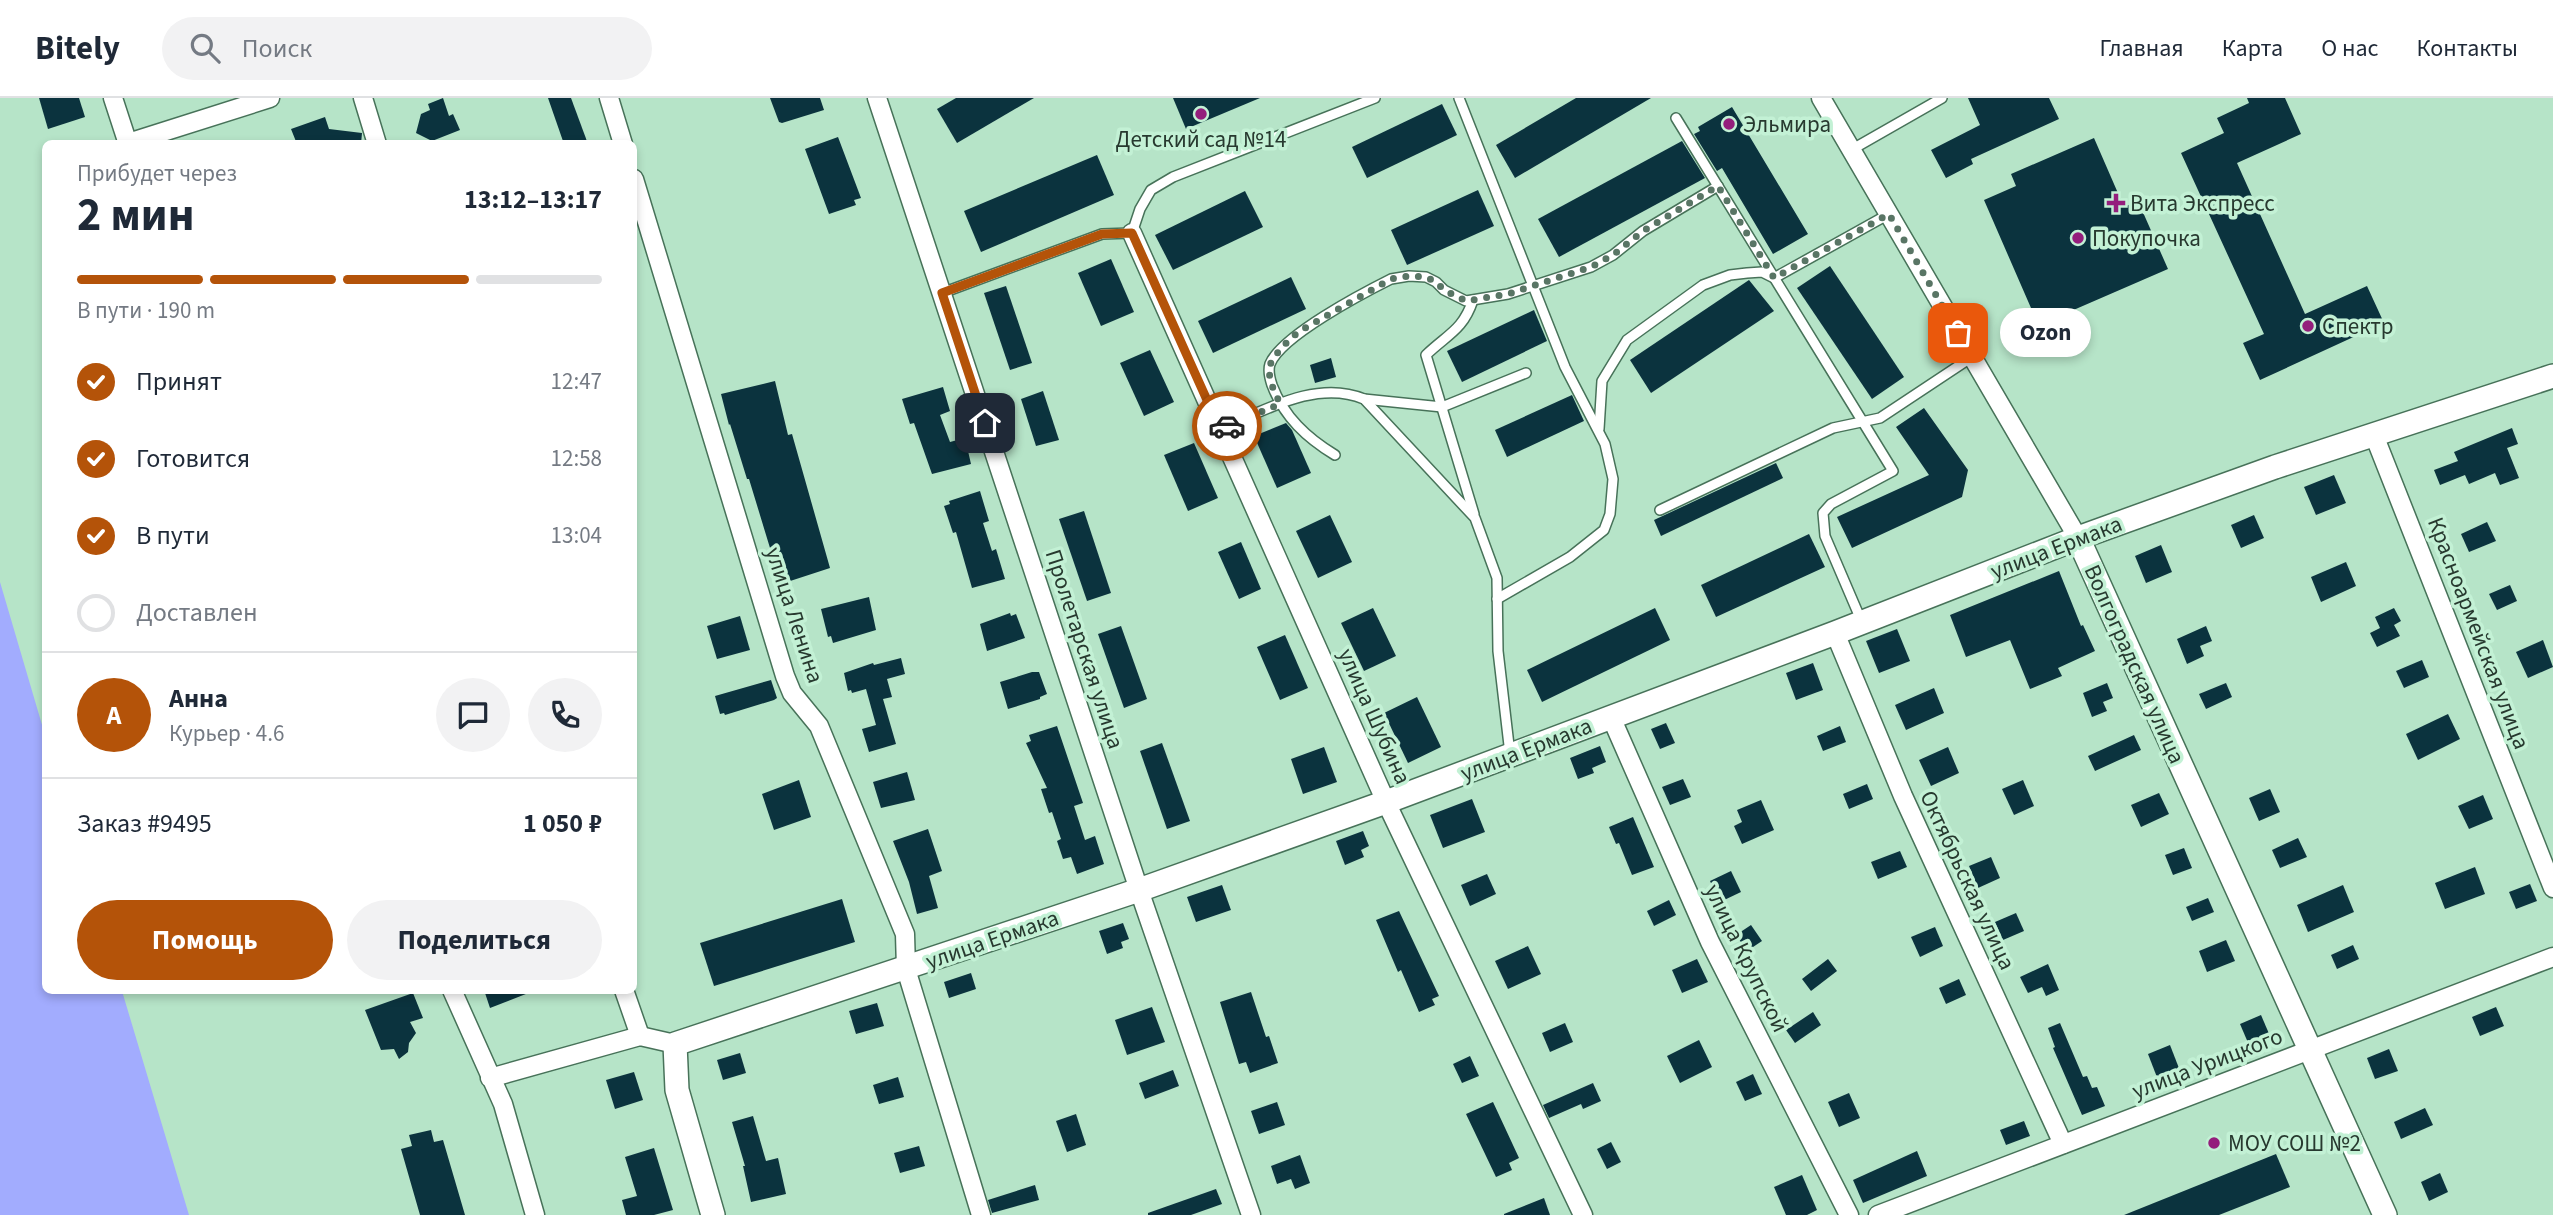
<!DOCTYPE html>
<html lang="ru">
<meta charset="utf-8">
<style>
:root{--surface:#fff;--page:#f2f2f3;--text:#1f2937;--muted:#747a83;--line:#e0e1e3;--accent:#b45309}
body{margin:0;font-family:"Source Sans 3",sans-serif;background:var(--page);color:var(--text);height:100vh;display:flex;flex-direction:column;font-size:26px;white-space:nowrap}
*{box-sizing:border-box;margin:0}
p{font-size:23px;color:var(--muted)}
.icon{flex:none;width:38px;height:38px;fill:none;stroke:currentColor;stroke-width:2;stroke-linecap:round;stroke-linejoin:round}
.map{position:relative;flex:1;overflow:hidden}
.sheet{position:absolute;left:42px;top:42px;width:595px;height:854px;display:flex;flex-direction:column;background:var(--surface);border-radius:10px;box-shadow:0 4px 10px #0003}
.sheet>*{flex:none}
.pin{position:absolute;display:grid;place-items:center;width:60px;height:60px;color:#fff;margin:-30px;border-radius:14px;box-shadow:0 4px 10px #0006}
.courier{position:absolute;display:grid;place-items:center;width:70px;height:70px;margin:-35px;border:5px solid #b45309;border-radius:50%;background:#fff;color:#222;box-shadow:0 2px 9px #0007}
.bubble{position:absolute;height:49px;border-radius:24px;background:var(--surface);box-shadow:0 4px 10px #0003;font-size:23px;font-weight:700;line-height:49px;text-align:center}
.overview em{font-style:normal;font-weight:700}
.overview div{display:flex;flex-direction:column-reverse}
.overview{display:flex;align-items:center;justify-content:space-between;height:119px;padding:0 35px}
h1{font-size:46px;font-weight:700;line-height:52px}
.bar{display:grid;grid-template-columns:repeat(4,1fr);gap:10px 7px;align-content:center;height:84px;padding:0 35px}
.bar i{height:9px;border-radius:5px;background:var(--line)}
.bar .current{background:var(--accent)}
.bar p{grid-column:span 4}
.line{display:flex;align-items:center;gap:18px;padding:0 35px;border-top:2px solid var(--line)}
.line div{flex:1}
.round{display:grid;place-items:center;flex:none;width:74px;height:74px;border-radius:37px;background:var(--page)}
ol{padding:0 35px;list-style:none}
li{display:flex;align-items:center;gap:21px;height:77px}
li p{margin-inline-start:auto}
li .icon{padding:7px;border-radius:50%;background:var(--accent);color:#fff;stroke-width:4}
li:last-child{color:var(--muted)}
li i{width:38px;height:38px;border:4px solid var(--line);border-radius:50%}
.action{display:flex;gap:14px;margin-top:auto;padding:14px 35px}
.action a{flex:1;height:80px;border-radius:42px;background:var(--accent);color:#fff;font-size:28px;font-weight:700;line-height:80px;text-align:center}
.action a+a{background:var(--page);color:var(--text)}
header{display:flex;align-items:center;gap:42px;box-sizing:border-box;height:98px;padding:0 35px;background:var(--surface);border-bottom:2px solid var(--line)}
header strong{font-size:33px}
nav{display:flex;gap:38px;margin-inline-start:auto;font-size:24px}
.search{width:490px;height:63px;background:var(--page);display:flex;align-items:center;gap:18px;box-sizing:border-box;padding:0 24px;border-radius:38px;color:var(--muted);font-size:26px}
.map>svg:first-child{display:block}
</style>
<header>
<strong>Bitely</strong>
<div class="search"><svg class="icon" aria-label="search" viewBox="0 0 24 24"><circle cx="10" cy="10" r="6"/><path d="M15 15l6 6"/></svg>Поиск</div>
<nav><a>Главная</a><a>Карта</a><a>О нас</a><a>Контакты</a></nav>
</header>
<div class="map">
<svg width="2553" height="1117" viewBox="0 0 2553 1117">
<rect width="100%" height="100%" fill="#b6e4c8"/>
<path fill="#a2acfe" d="M0,484L45,637L46,892L122,893L189,1117H0Z"/>
<g fill="#0b333e">
<path d="M39,0H79L85,19L48,31Z"/>
<path d="M443,0L449,18L453,16L460,32L432,43L416,35L421,16L430,12L428,6Z"/>
<path d="M548,0H571L588,46H564Z"/>
<path d="M770,0H820L824,12L782,25L779,24Z"/>
<path d="M956,0H1034L957,45L937,11Z"/>
<path d="M1173,0H1260L1186,31Z"/>
<path d="M1576,0H1651L1515,80L1496,47Z"/>
<path d="M1968,0H2049L2059,21L1971,61L1973,66L1946,80L1931,52L1980,27Z"/>
<path d="M2247,0H2285L2301,36L2237,65L2305,216L2367,188L2384,225L2260,282L2243,245L2264,236L2181,55L2224,35L2217,20L2249,5Z"/>
<path d="M1442,6L1457,37L1367,80L1352,49Z"/>
<path d="M1732,9L1808,136L1773,156L1722,70L1717,73L1694,36L1700,33L1698,29Z"/>
<path d="M325,19L329,31L362,35L361,46H297L291,31Z"/>
<path d="M838,39L861,100L854,102L856,107L829,116L805,51Z"/>
<path d="M2094,40L2124,109L2138,103L2168,171L2025,233L2018,216L2031,210L1984,102L2016,88L2011,76Z"/>
<path d="M1682,43L1705,80L1559,159L1538,121Z"/>
<path d="M1097,57L1114,97L981,154L964,113Z"/>
<path d="M1478,92L1494,128L1407,167L1391,132Z"/>
<path d="M1245,93L1263,129L1173,172L1155,137Z"/>
<path d="M1111,161L1134,214L1101,228L1078,175Z"/>
<path d="M1830,168L1904,279L1872,301L1797,190Z"/>
<path d="M1291,179L1306,211L1213,255L1198,223Z"/>
<path d="M1749,182L1774,213L1651,295L1630,262Z"/>
<path d="M1006,188L1032,265L1010,272L984,195Z"/>
<path d="M1534,212L1547,243L1462,284L1447,253Z"/>
<path d="M1150,252L1174,304L1144,318L1120,265Z"/>
<path d="M1331,260L1336,279L1315,285L1310,267Z"/>
<path d="M775,283L788,337L792,336L830,470L781,486L749,381H747L730,326L729,327L721,296Z"/>
<path d="M943,289L950,313L940,317L950,344L965,340L971,366L932,376L914,325L910,326L902,301Z"/>
<path d="M1043,293L1059,342L1036,348L1021,301Z"/>
<path d="M1572,297L1584,323L1507,359L1495,332Z"/>
<path d="M1924,310L1968,372L1962,399L1852,450L1837,419L1929,377L1896,329Z"/>
<path d="M1286,325L1292,332L1311,375L1277,390L1254,338Z"/>
<path d="M2512,330L2518,346L2507,350L2519,380L2500,387L2495,375L2469,386L2465,377L2440,387L2434,372L2458,363L2454,354Z"/>
<path d="M1194,345L1218,400L1188,413L1164,357Z"/>
<path d="M1776,365L1783,380L1661,438L1654,422Z"/>
<path d="M2334,377L2346,405L2316,417L2304,389Z"/>
<path d="M980,393L989,423L983,425L992,453L996,451L1005,481L972,490L956,434L953,435L944,408L950,406L949,403Z"/>
<path d="M1084,413L1111,495L1087,503L1059,421Z"/>
<path d="M1330,417L1352,464L1318,480L1296,433Z"/>
<path d="M2254,417L2264,440L2241,450L2231,427Z"/>
<path d="M2487,424L2496,443L2469,454L2461,436Z"/>
<path d="M1809,436L1825,469L1716,519L1701,487Z"/>
<path d="M1241,444L1261,491L1239,501L1218,454Z"/>
<path d="M2161,447L2172,474L2146,485L2135,458Z"/>
<path d="M2346,464L2356,488L2321,504L2311,479Z"/>
<path d="M2059,473L2081,528L2083,527L2095,553L2058,570L2062,578L2030,591L2010,542L1966,559L1950,517Z"/>
<path d="M2510,487L2517,503L2497,512L2489,496Z"/>
<path d="M869,499L876,532L833,545L831,538L828,539L821,511Z"/>
<path d="M1373,510L1396,558L1364,573L1341,525Z"/>
<path d="M1655,510L1670,542L1542,604L1527,572Z"/>
<path d="M2394,510L2401,523L2394,527L2400,538L2377,549L2370,535L2380,530L2375,519Z"/>
<path d="M1010,515L1011,518L1016,516L1025,540L987,553L980,526Z"/>
<path d="M740,518L750,552L717,561L707,528Z"/>
<path d="M1121,528L1147,601L1124,610L1098,536Z"/>
<path d="M2206,528L2212,543L2200,548L2204,558L2187,566L2177,541Z"/>
<path d="M1897,531L1910,563L1879,575L1866,543Z"/>
<path d="M1285,537L1308,590L1280,602L1257,549Z"/>
<path d="M2543,542L2553,569L2528,580L2516,554Z"/>
<path d="M901,560L905,576L887,581L892,599L883,601L896,646L869,654L862,631L876,627L866,591L852,595L851,592L848,593L844,575L873,565L874,567Z"/>
<path d="M2422,562L2429,579L2404,590L2396,573Z"/>
<path d="M1813,565L1823,592L1796,602L1786,575Z"/>
<path d="M1032,574H1039L1047,596L1040,599V601L1008,611L1000,584Z"/>
<path d="M771,582L777,600L774,602L725,617L724,615L720,616L715,598Z"/>
<path d="M2107,585L2113,600L2103,604L2107,613L2092,619L2083,595Z"/>
<path d="M2226,585L2232,599L2206,611L2199,596Z"/>
<path d="M1934,590L1944,615L1906,632L1895,607Z"/>
<path d="M1417,599L1441,649L1408,665L1384,615Z"/>
<path d="M2448,616L2460,641L2418,662L2406,636Z"/>
<path d="M1666,625L1675,645L1660,651L1651,631Z"/>
<path d="M1057,628L1083,705L1074,708L1085,742L1095,738L1104,766L1077,776L1071,759L1063,761L1057,743L1061,741L1052,714L1049,715L1041,691L1047,690L1026,645L1031,643L1029,637Z"/>
<path d="M1840,628L1846,644L1823,653L1817,638Z"/>
<path d="M2134,637L2141,652L2095,673L2088,658Z"/>
<path d="M1162,645L1190,723L1167,731L1140,653Z"/>
<path d="M1600,648L1606,664L1592,670L1594,675L1578,681L1570,660Z"/>
<path d="M1324,649L1337,684L1303,696L1291,661Z"/>
<path d="M1948,649L1959,675L1931,688L1919,662Z"/>
<path d="M907,674L915,702L881,710L873,684Z"/>
<path d="M1683,681L1691,699L1670,707L1662,689Z"/>
<path d="M799,682L811,719L774,732L762,696Z"/>
<path d="M2023,682L2034,708L2014,717L2002,691Z"/>
<path d="M1867,686L1873,701L1849,711L1843,696Z"/>
<path d="M2270,691L2280,714L2259,723L2249,700Z"/>
<path d="M2159,695L2169,716L2141,729L2131,707Z"/>
<path d="M2483,697L2493,721L2469,731L2458,708Z"/>
<path d="M1472,701L1485,734L1443,750L1430,717Z"/>
<path d="M1761,702L1774,732L1742,746L1734,728L1742,724L1737,712Z"/>
<path d="M1633,719L1654,769L1632,777L1619,745L1616,746L1609,729Z"/>
<path d="M928,731L942,773L929,778L938,810L917,816L909,784L893,743Z"/>
<path d="M1363,733L1369,748L1361,752L1364,759L1345,767L1336,743Z"/>
<path d="M2298,740L2307,759L2280,770L2272,752Z"/>
<path d="M2184,750L2192,770L2173,777L2165,757Z"/>
<path d="M1900,753L1907,769L1878,781L1871,764Z"/>
<path d="M1991,759L2000,780L1978,790L1969,768Z"/>
<path d="M2475,769L2485,796L2445,811L2435,785Z"/>
<path d="M1731,773L1741,794L1720,804L1710,783Z"/>
<path d="M1487,776L1496,796L1470,808L1461,787Z"/>
<path d="M2530,786L2537,803L2516,811L2509,794Z"/>
<path d="M1222,787L1231,812L1196,824L1187,799Z"/>
<path d="M2343,787L2354,814L2308,834L2297,807Z"/>
<path d="M2208,800L2214,814L2192,823L2186,809Z"/>
<path d="M842,801L855,844L714,888L700,845Z"/>
<path d="M1669,802L1676,817L1654,828L1647,813Z"/>
<path d="M1399,813L1439,898L1432,901L1435,907L1419,914L1401,872L1398,874L1376,822Z"/>
<path d="M2016,815L2024,833L2003,842L1995,824Z"/>
<path d="M1123,825L1129,841L1121,844L1123,850L1107,856L1099,833Z"/>
<path d="M1751,827L1762,843L1747,853L1736,837Z"/>
<path d="M1935,829L1943,848L1920,859L1911,839Z"/>
<path d="M2226,842L2235,863L2207,874L2199,853Z"/>
<path d="M2353,847L2359,861L2337,871L2331,857Z"/>
<path d="M1528,848L1541,876L1508,891L1495,863Z"/>
<path d="M1697,861L1708,884L1682,895L1672,872Z"/>
<path d="M1828,861L1837,873L1811,893L1802,881Z"/>
<path d="M2048,866L2059,892L2046,898L2042,889L2028,895L2020,879Z"/>
<path d="M971,875L976,891L949,900L944,884Z"/>
<path d="M1959,881L1966,897L1946,906L1939,890Z"/>
<path d="M484,892H531V894L490,910Z"/>
<path d="M1251,894L1266,939L1269,938L1278,965L1250,975L1246,964L1239,966L1220,904Z"/>
<path d="M413,895L423,920L410,924L416,935L409,945L408,954L399,961L394,951L381,952L365,912Z"/>
<path d="M877,905L884,928L856,936L849,913Z"/>
<path d="M1152,909L1165,944L1127,957L1115,922Z"/>
<path d="M2496,909L2504,928L2480,938L2472,919Z"/>
<path d="M1813,914L1821,927L1795,945L1786,932Z"/>
<path d="M2261,917L2273,945L2252,954L2240,926Z"/>
<path d="M1565,925L1573,944L1550,954L1542,935Z"/>
<path d="M2060,925L2083,979L2087,978L2092,990L2097,989L2105,1008L2082,1017L2053,950L2055,949L2048,930Z"/>
<path d="M1699,942L1712,969L1680,985L1667,958Z"/>
<path d="M2170,947L2182,978L2160,987L2148,956Z"/>
<path d="M2389,951L2398,973L2375,981L2367,960Z"/>
<path d="M740,955L746,975L723,982L717,962Z"/>
<path d="M1470,958L1479,978L1462,985L1453,966Z"/>
<path d="M1173,972L1179,988L1145,1001L1139,985Z"/>
<path d="M634,974L643,1002L615,1011L606,982Z"/>
<path d="M1753,976L1762,996L1745,1003L1736,984Z"/>
<path d="M898,979L904,999L879,1006L873,987Z"/>
<path d="M1593,985L1601,1003L1583,1011L1581,1006L1549,1020L1543,1007Z"/>
<path d="M1849,995L1860,1020L1839,1029L1828,1004Z"/>
<path d="M1277,1004L1285,1027L1259,1036L1251,1013Z"/>
<path d="M1493,1004L1519,1060L1509,1065L1512,1072L1496,1079L1466,1016Z"/>
<path d="M2425,1010L2433,1027L2401,1041L2394,1024Z"/>
<path d="M1076,1016L1086,1047L1067,1054L1056,1023Z"/>
<path d="M753,1018L766,1063L778,1060L786,1096L751,1104L743,1068H745L732,1024Z"/>
<path d="M2024,1023L2030,1038L2006,1047L2000,1032Z"/>
<path d="M431,1032L434,1044L443,1042L465,1117H420L401,1051L412,1048L409,1037Z"/>
<path d="M1611,1044L1621,1064L1607,1071L1597,1051Z"/>
<path d="M919,1048L925,1068L900,1075L894,1055Z"/>
<path d="M654,1050L673,1112L654,1117H626L622,1102L637,1098L625,1059Z"/>
<path d="M1917,1053L1927,1078L1863,1105L1853,1082Z"/>
<path d="M2276,1056L2290,1089L2219,1117H2124Z"/>
<path d="M1300,1057L1310,1085L1295,1091L1291,1081L1277,1086L1271,1068Z"/>
<path d="M2440,1075L2448,1094L2429,1103L2421,1084Z"/>
<path d="M1802,1077L1817,1112L1807,1117H1786L1774,1089Z"/>
<path d="M1035,1087L1039,1102L992,1115L988,1102Z"/>
<path d="M1216,1091L1222,1106L1191,1117H1148V1115Z"/>
<path d="M1544,1100L1550,1117H1504V1116Z"/>
</g>
<g fill="none" stroke-linecap="round" stroke-linejoin="round">
<g stroke="#477259" stroke-width="12">
<g id="service">
<path d="M1459,0L1565,269L1605,346L1613,381L1610,416L1604,432L1570,459L1497,501"/>
<path d="M1676,20L1893,373L1831,406L1823,415L1825,438L1861,522"/>
<path d="M1851,52L1942,0"/>
<path d="M942,195L1102,136L1132,135L1140,111L1151,92L1173,79L1375,0"/>
<path d="M1473,202C1463,232 1448,236 1426,257L1474,416"/>
<path d="M1364,301L1442,309L1526,275"/>
<path d="M1220,331C1264,313 1316,281 1364,301L1475,420L1497,480L1498,553L1510,656"/>
<path d="M1599,331L1602,283L1627,242L1703,187L1730,177L1747,175L1762,174L1774,180L1889,116"/>
<path d="M1335,357C1307,340 1284,319 1272,287C1270,281 1268,272 1270,266C1281,238 1363,195 1391,181L1409,178L1426,179L1436,184L1444,192L1466,203L1508,196L1591,169L1613,157L1643,133L1718,88"/>
<path d="M1660,412L1833,330L1880,320L1972,259"/>
</g>
</g>
<g stroke="#477259" stroke-width="21">
<g id="minor">
<path d="M113,0L128,46"/>
<path d="M363,0L377,46"/>
<path d="M609,0L623,46"/>
<path d="M877,0L1139,792L1251,1117"/>
<path d="M1821,0L2078,440"/>
<path d="M128,45L270,0"/>
<path d="M634,81L785,578L792,595L819,628L905,836L906,871L981,1117"/>
<path d="M1132,135L1386,704L1583,1117"/>
<path d="M2374,337L2553,790"/>
<path d="M1835,535L1903,698L2063,1046"/>
<path d="M1611,619L1710,844L1849,1117"/>
<path d="M452,892L503,1006L535,1117"/>
<path d="M624,892L640,938"/>
<path d="M490,980L640,938L675,946"/>
<path d="M1878,1117L2553,859"/>
</g>
</g>
<g stroke="#477259" stroke-width="26">
<g id="tertiary">
<path d="M2078,440L2385,1117"/>
<path d="M713,1117L677,992L675,946L1139,792L1386,704L1835,535L2078,440L2275,369L2553,278"/>
</g>
</g>
<use href="#service" stroke="#fff" stroke-width="9"/>
<use href="#minor" stroke="#fff" stroke-width="18"/>
<use href="#tertiary" stroke="#fff" stroke-width="23"/>
</g>
<g fill="none" stroke-linecap="round" stroke-linejoin="round">
<path stroke="#597565" stroke-width="7" stroke-dasharray="0 12.6" d="M1227,328L1280,306L1270,283L1269,268L1280,251L1298,234L1391,181L1409,178L1426,179L1436,184L1444,192L1466,203L1508,196L1591,169L1613,157L1643,133L1718,88L1774,180L1889,116L1958,235"/>
<path stroke="#b45309" stroke-width="9" d="M985,325L942,195L1102,136L1132,135L1220,331L1227,328"/>
</g>
<g fill="#941e7c" stroke="#c3f1d5" stroke-width="2.5">
<circle cx="1201" cy="16" r="7"/>
<circle cx="1729" cy="26" r="7"/>
<path d="M2112.5 94.5h7v7h7v7h-7v7h-7v-7h-7v-7h7z"/>
<circle cx="2078" cy="140" r="7"/>
<circle cx="2308" cy="228" r="7"/>
<circle cx="2214" cy="1045" r="7"/>
</g>
<g text-anchor="middle" stroke-width="7" stroke-linejoin="round" paint-order="stroke">
<g font-size="23" fill="#27392f" stroke="#c3f1d5" text-anchor="start">
<text x="1743" y="34">Эльмира</text>
<text x="1201" y="49" text-anchor="middle">Детский сад №14</text>
<text x="2130" y="113">Вита Экспресс</text>
<text x="2092" y="148">Покупочка</text>
<text x="2322" y="236">Спектр</text>
<text x="2228" y="1053">МОУ СОШ №2</text>
</g>
<g font-size="23" fill="#27392f" stroke="#c3f1d5">
<text transform="translate(2056 449) rotate(-21)" y="8">улица Ермака</text>
<text transform="translate(795 517) rotate(72)" y="8">улица Ленина</text>
<text transform="translate(2479 535) rotate(69)" y="8">Красноармейская улица</text>
<text transform="translate(1085 551) rotate(72)" y="8">Пролетарская улица</text>
<text transform="translate(2135 566) rotate(66)" y="8">Волгоградская улица</text>
<text transform="translate(1375 618) rotate(66)" y="8">улица Шубина</text>
<text transform="translate(1526 651) rotate(-21)" y="8">улица Ермака</text>
<text transform="translate(1968 782) rotate(65)" y="8">Октябрьская улица</text>
<text transform="translate(992 841) rotate(-19)" y="8">улица Ермака</text>
<text transform="translate(1747 860) rotate(64)" y="8">улица Крупской</text>
<text transform="translate(2207 965) rotate(-21)" y="8">улица Урицкого</text>
</g>
</g>
</svg>
<div class="pin" style="left:1958px;top:235px;background:#ea580c"><svg class="icon" aria-label="bag" viewBox="0 0 24 24"><path d="M5 8h14l-1 12H6zM9 8a3 3 0 0 1 6 0"/></svg></div>
<div class="pin" style="left:985px;top:325px;background:#1f2937"><svg class="icon" aria-label="home" viewBox="0 0 24 24"><path d="M3 11l9-7 9 7M6 9v11h12V9"/></svg></div>
<div class="courier" style="left:1227px;top:328px"><svg class="icon" aria-label="car" viewBox="0 0 24 24"><path d="M5 17H2v-5l4-1 3-4h7l3 4 3 1v5h-3M9 17h6M6 11h13"/><circle cx="7" cy="17" r="2"/><circle cx="17" cy="17" r="2"/></svg></div>
<div class="bubble" style="left:2000px;top:210px;width:91px">Ozon</div>
<section class="sheet">
<div class="overview"><div><h1>2 мин</h1><p>Прибудет через</p></div><em>13:12–13:17</em></div>
<div class="bar"><i class="current"></i><i class="current"></i><i class="current"></i><i></i><p>В пути · 190 m</p></div>
<ol>
<li><svg class="icon" aria-label="check" viewBox="0 0 24 24"><path d="M5 12l5 5 9-10"/></svg>Принят<p>12:47</p></li>
<li><svg class="icon" aria-label="check" viewBox="0 0 24 24"><path d="M5 12l5 5 9-10"/></svg>Готовится<p>12:58</p></li>
<li><svg class="icon" aria-label="check" viewBox="0 0 24 24"><path d="M5 12l5 5 9-10"/></svg>В пути<p>13:04</p></li>
<li><i></i>Доставлен</li>
</ol>
<div class="line" style="height:126px"><b class="round" style="background:var(--accent);color:#fff">А</b><div><b>Анна</b><p>Курьер · 4.6</p></div><a class="round"><svg class="icon" aria-label="chat" viewBox="0 0 24 24"><path d="M4 5h16v11H9l-5 4z"/></svg></a><a class="round"><svg class="icon" aria-label="phone" viewBox="0 0 24 24"><path d="M5 4h4l2 5-3 2q2 4 5 5l2-3 5 2v4C11 20 4 13 5 4z"/></svg></a></div>
<div class="line" style="height:91px"><div>Заказ #9495</div><b>1 050 ₽</b></div>
<div class="action"><a>Помощь</a><a>Поделиться</a></div>
</section>
</div>
